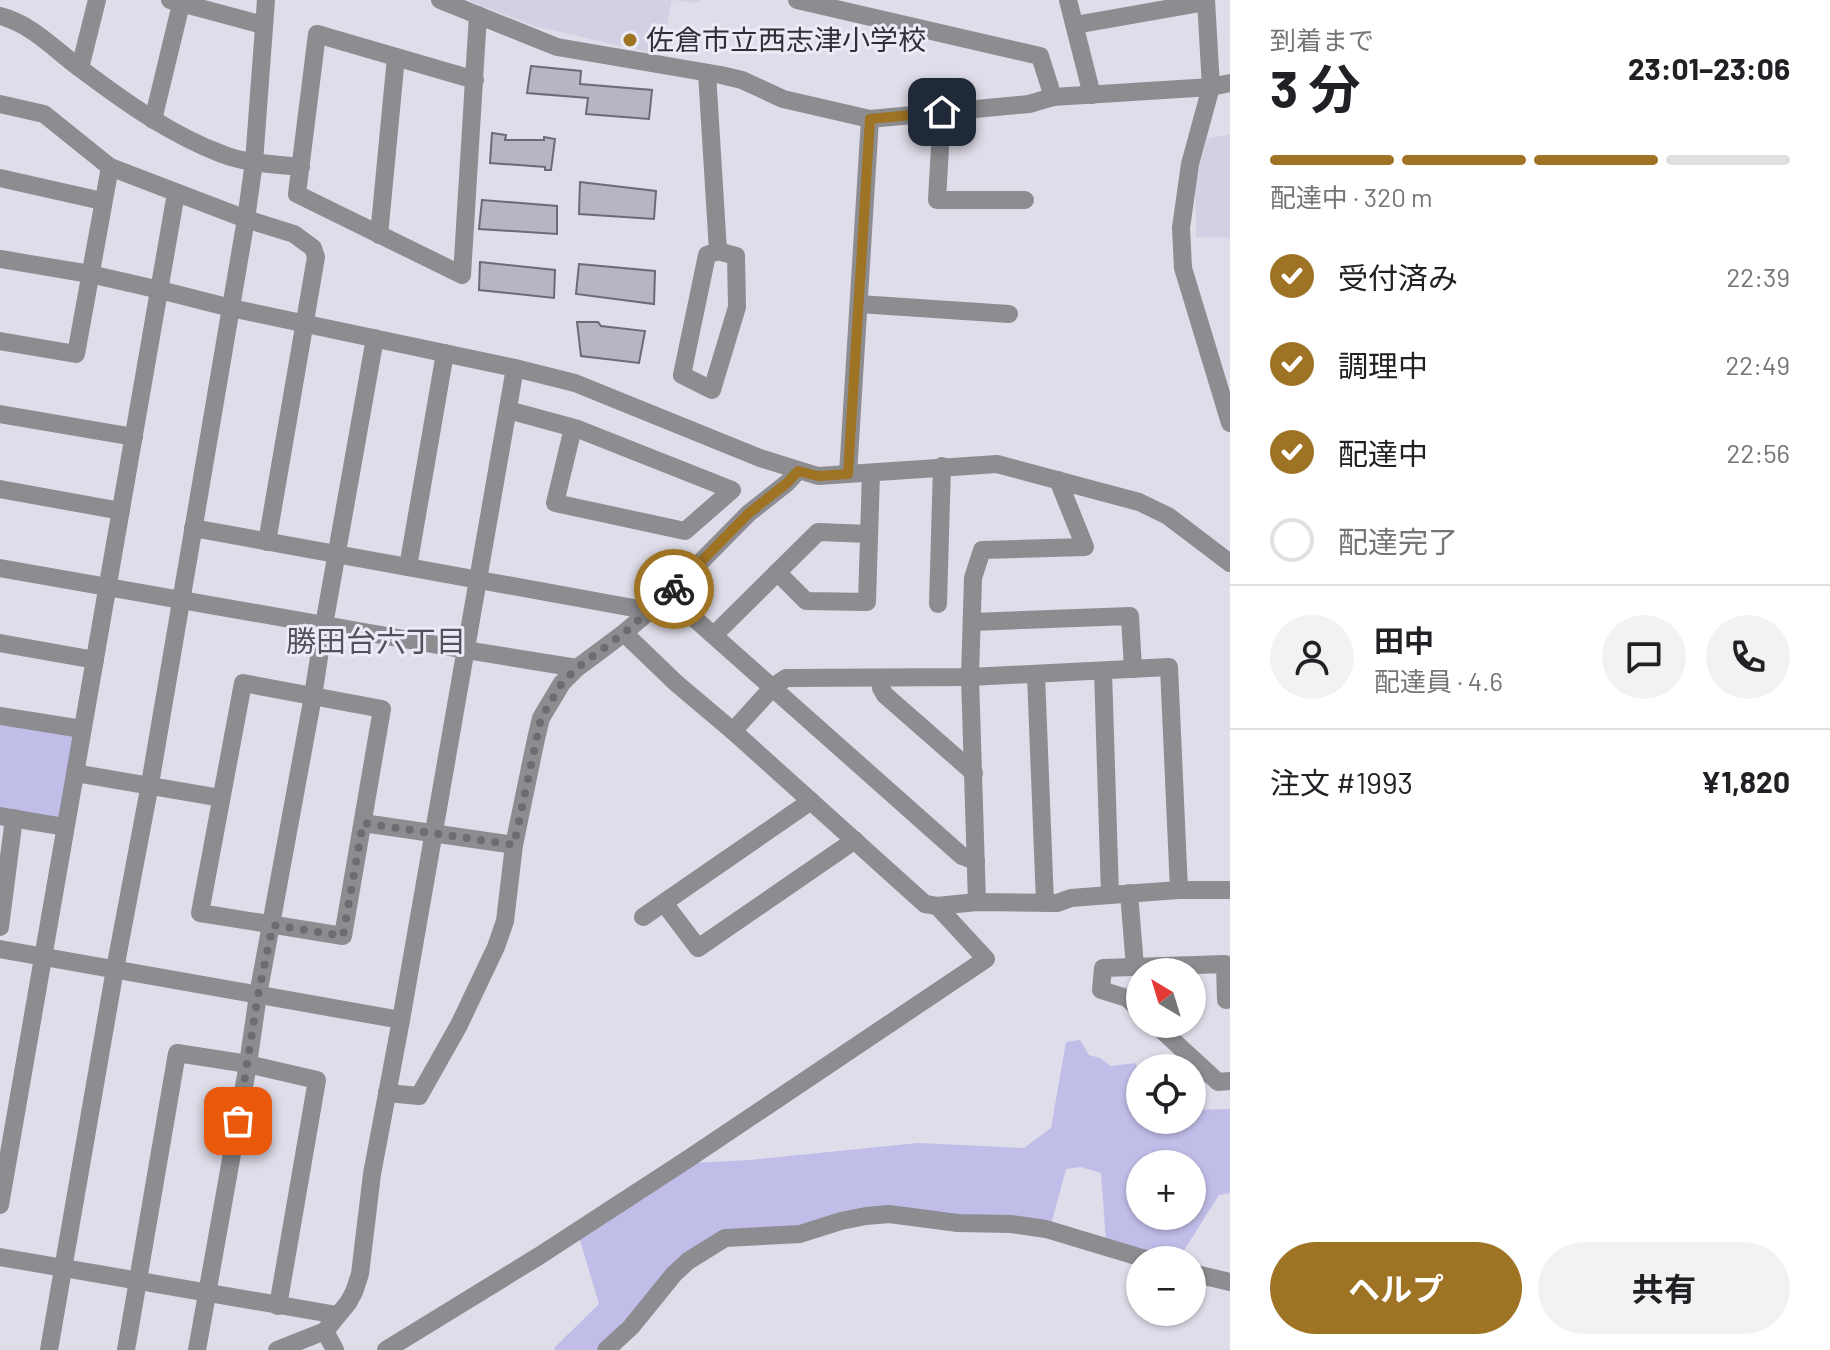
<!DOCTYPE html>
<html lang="ja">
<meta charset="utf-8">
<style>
:root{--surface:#fff;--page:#f2f2f2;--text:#202124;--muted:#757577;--line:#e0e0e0;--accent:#9e7323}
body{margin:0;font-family:Barlow,"Noto Sans JP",sans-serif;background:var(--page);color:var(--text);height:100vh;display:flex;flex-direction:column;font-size:30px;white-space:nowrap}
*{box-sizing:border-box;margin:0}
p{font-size:26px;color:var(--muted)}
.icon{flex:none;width:44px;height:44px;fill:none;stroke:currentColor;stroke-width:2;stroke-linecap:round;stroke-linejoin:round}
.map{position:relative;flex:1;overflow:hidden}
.drawer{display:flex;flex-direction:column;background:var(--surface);width:600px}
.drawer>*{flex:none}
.needle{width:52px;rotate:322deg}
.fabs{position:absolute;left:1126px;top:958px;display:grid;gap:16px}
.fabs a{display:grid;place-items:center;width:80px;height:80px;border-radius:50%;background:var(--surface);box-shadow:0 2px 6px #0004;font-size:40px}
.pin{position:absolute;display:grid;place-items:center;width:68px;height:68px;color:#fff;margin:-34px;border-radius:16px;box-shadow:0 4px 12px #0006}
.courier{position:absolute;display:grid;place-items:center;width:80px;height:80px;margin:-40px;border:6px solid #9e7323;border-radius:50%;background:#fff;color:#222;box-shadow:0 2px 10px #0007}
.head em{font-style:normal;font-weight:700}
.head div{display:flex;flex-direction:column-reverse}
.head{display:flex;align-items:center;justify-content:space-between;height:136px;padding:0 40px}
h1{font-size:52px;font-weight:700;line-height:60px}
.bar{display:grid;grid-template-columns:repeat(4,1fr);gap:12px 8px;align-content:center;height:96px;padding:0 40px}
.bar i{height:10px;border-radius:6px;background:var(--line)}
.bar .on{background:var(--accent)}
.bar p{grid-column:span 4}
.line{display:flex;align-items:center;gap:20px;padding:0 40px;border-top:2px solid var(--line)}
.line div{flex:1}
.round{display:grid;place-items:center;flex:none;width:84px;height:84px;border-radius:42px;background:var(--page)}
ol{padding:0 40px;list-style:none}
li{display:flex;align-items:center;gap:24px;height:88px}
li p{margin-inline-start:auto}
li .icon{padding:8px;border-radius:50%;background:var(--accent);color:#fff;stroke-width:4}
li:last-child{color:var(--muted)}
li i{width:44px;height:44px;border:4px solid var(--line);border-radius:50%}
.action{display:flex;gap:16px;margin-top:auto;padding:16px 40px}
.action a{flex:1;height:92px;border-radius:48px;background:var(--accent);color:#fff;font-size:32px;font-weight:700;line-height:92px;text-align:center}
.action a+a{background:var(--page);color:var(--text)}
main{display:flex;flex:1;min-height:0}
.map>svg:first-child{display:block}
</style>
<main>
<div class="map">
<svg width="1230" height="1350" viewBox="0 0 1230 1350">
<rect width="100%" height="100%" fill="#dedde9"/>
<g fill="#d2d1e3">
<path d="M467,0H700L699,3L672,0L660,55L534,26Z"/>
<path d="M1230,134V238L1196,237L1195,180L1207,139Z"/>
</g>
<g fill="#c1bde9" fill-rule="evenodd">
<path d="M0,716L82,729L65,827L0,816Z"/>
<path d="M1080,1040L1089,1055L1100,1058L1111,1066L1135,1063C1145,1077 1139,1098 1136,1115L1140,1117V1120C1156,1123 1175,1120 1192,1120V1110L1230,1109V1193L1219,1195L1178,1260H1169L1106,1241L1101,1173L1081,1167L1066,1169L1051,1225L935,1216L791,1229L724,1232L629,1316L596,1350H556L554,1348L599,1304L579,1237L692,1163L750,1160L918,1143L1024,1148L1051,1128L1066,1042ZM1140,1164H1192V1216H1140Z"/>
</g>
<g fill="#b6b5c1" stroke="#6b6a75" stroke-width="2">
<path d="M531,66L581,71L580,84L652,90L649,119L586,114L588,98L527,93Z"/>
<path d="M492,133L506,135L505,140H544V137L555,139L551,170H545V167L490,163Z"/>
<path d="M580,182L656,191L654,219L579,214Z"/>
<path d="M482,200L557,206V234L479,229Z"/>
<path d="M480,262L555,270L554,298L479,290Z"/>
<path d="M579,264L655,271L654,304L576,294Z"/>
<path d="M577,322H598L601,326L645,331L639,363L581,356Z"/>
</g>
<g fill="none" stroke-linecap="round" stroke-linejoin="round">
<g stroke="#8c8c91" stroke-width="18">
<path d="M170,0L263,25"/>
<path d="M440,0L557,47L721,75L742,80L783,99L870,119L1029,104L1053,97L1211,87L1230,83"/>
<path d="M797,0L1040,56L1053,97"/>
<path d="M1068,0L1092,95"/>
<path d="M1206,0L1211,87L1190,164L1181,228L1183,268L1230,423"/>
<path d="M0,16C32,24 55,50 81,69C125,102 171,135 222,154C247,164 275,164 301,167"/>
<path d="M1075,25L1206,2"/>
<path d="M80,68L97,0"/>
<path d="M707,73L718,251L707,255L682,375L712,390L737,307L736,256L718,251"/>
<path d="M475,80L317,34L297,194L462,275L478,15"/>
<path d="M0,104L44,114L110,167L246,219L294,234L313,248L316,257L267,542"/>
<path d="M942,112L937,200H1025"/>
<path d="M153,120L181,4"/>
<path d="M0,178L102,201"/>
<path d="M379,235L396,57"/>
<path d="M0,259L90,274L160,290L231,308L515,368L575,383L760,458L818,476L997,464L1139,502L1168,516L1230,563"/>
<path d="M859,304L1009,314"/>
<path d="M0,341L76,354L110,167"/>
<path d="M508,410L578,429L732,490L685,531L555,503L573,428"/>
<path d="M0,414L134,437"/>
<path d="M848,474L870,119"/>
<path d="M0,489L121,511"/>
<path d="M193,528L650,611"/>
<path d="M408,567L445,353"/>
<path d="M0,568L466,650L577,668"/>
<path d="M777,572L806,601L867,602L871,473"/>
<path d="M668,595L962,856L976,861"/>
<path d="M938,604L942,466"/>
<path d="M972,622L1130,616L1133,669"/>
<path d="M624,633L675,682L733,731L925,904L937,906L977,902L1057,903L1071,898L1110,895L1179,890H1230"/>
<path d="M714,635L818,532L869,534"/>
<path d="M0,643L95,660"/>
<path d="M1103,671L1110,895"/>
<path d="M1036,675L1045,903"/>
<path d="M880,678L881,688L885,695L974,773"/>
<path d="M243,683L382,709L343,936L200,913Z"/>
<path d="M0,716L82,729"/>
<path d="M733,731L773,687L786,678L970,677L1169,667L1179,890"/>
<path d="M75,773L221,798"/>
<path d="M0,816L65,827"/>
<path d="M363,823L514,845"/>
<path d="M1129,893L1135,967"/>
<path d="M977,902L970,677L973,578L982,550L1085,547L1058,480"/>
<path d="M664,903L698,948L855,840"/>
<path d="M643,917L811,801"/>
<path d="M0,927L14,818"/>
<path d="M0,949L401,1020"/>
<path d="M1140,1010L1127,998L1101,990L1103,968L1225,964L1226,1000L1230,999"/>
<path d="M1155,1024L1218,1082L1230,1081"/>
<path d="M387,1093L419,1096L459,1025L496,947L505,921L514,845L536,739L541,718L562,683L577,668L624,633L668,595L749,513L787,483L798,471"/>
<path d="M0,1205L176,193"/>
<path d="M0,1257L337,1315"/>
<path d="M1192,1273L1230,1282"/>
<path d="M325,1331L335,1350"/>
<path d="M49,1350L115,969L150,784L246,219L254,162L266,0"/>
<path d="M126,1350L177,1053L248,1064L317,1080L278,1306"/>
<path d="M197,1350L248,1064L258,995L313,696L324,625L375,338"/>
<path d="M277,1350L325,1331L348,1303L354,1292L360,1274L372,1174L401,1020L515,368"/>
<path d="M386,1350L539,1256L688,1159L986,959L937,906"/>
<path d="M606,1350L631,1327L674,1274L688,1261L725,1238L800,1234L841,1221L866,1216L889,1214L958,1223L1011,1224L1046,1229L1149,1260"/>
</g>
</g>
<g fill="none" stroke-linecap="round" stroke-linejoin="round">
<path stroke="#6c6c73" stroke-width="8" stroke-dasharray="0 14.4" d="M238,1121L258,995L273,925L343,936L363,823L514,845L541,718L562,683L577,668L624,633L674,589"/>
<path stroke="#9e7323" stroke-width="10" d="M674,589L749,513L787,483L798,471L818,476L848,474L870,119L942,112"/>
</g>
<circle fill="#9e7323" stroke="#ebeaf7" stroke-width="3" cx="630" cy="40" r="8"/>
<g text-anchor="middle" stroke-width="6" stroke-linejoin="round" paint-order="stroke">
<g font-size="28" fill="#2f2f34" stroke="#ebeaf7" text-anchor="start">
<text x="646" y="50">佐倉市立西志津小学校</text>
</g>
<g font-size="30" fill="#52525c" stroke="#ebeaf7">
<text x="376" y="652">勝田台六丁目</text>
</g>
</g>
</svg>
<div class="fabs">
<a><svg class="needle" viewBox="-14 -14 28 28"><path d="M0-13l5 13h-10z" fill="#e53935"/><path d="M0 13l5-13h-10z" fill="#757577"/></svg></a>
<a><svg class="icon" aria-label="locate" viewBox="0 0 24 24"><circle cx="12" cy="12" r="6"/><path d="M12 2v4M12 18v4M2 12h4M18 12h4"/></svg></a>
<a>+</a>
<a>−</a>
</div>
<div class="pin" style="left:238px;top:1121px;background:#ea580c"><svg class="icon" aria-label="bag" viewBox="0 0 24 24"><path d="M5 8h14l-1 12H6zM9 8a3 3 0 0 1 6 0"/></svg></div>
<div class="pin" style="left:942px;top:112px;background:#1f2937"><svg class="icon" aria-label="home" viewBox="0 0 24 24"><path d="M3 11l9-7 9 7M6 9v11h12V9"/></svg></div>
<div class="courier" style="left:674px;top:589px"><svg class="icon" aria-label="bike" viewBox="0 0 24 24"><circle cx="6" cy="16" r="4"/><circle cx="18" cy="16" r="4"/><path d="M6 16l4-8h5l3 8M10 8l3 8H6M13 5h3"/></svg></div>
</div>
<section class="drawer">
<div class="head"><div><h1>3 分</h1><p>到着まで</p></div><em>23:01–23:06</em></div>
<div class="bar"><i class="on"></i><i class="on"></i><i class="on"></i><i></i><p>配達中 · 320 m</p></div>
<ol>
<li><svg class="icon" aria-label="check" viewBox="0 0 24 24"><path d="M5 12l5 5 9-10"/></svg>受付済み<p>22:39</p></li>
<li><svg class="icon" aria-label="check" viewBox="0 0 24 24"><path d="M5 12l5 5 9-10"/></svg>調理中<p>22:49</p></li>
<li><svg class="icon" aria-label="check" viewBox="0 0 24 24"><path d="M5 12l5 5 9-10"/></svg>配達中<p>22:56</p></li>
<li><i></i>配達完了</li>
</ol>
<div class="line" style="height:144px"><a class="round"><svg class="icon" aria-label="person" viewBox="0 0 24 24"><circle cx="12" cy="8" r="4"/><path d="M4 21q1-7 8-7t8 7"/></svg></a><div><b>田中</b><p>配達員 · 4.6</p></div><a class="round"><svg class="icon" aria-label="chat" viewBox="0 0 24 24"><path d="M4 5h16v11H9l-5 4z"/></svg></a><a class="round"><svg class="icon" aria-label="phone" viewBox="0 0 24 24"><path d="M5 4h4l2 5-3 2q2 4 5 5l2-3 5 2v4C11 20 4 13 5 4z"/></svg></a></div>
<div class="line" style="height:104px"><div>注文 #1993</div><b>¥1,820</b></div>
<div class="action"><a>ヘルプ</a><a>共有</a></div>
</section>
</main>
